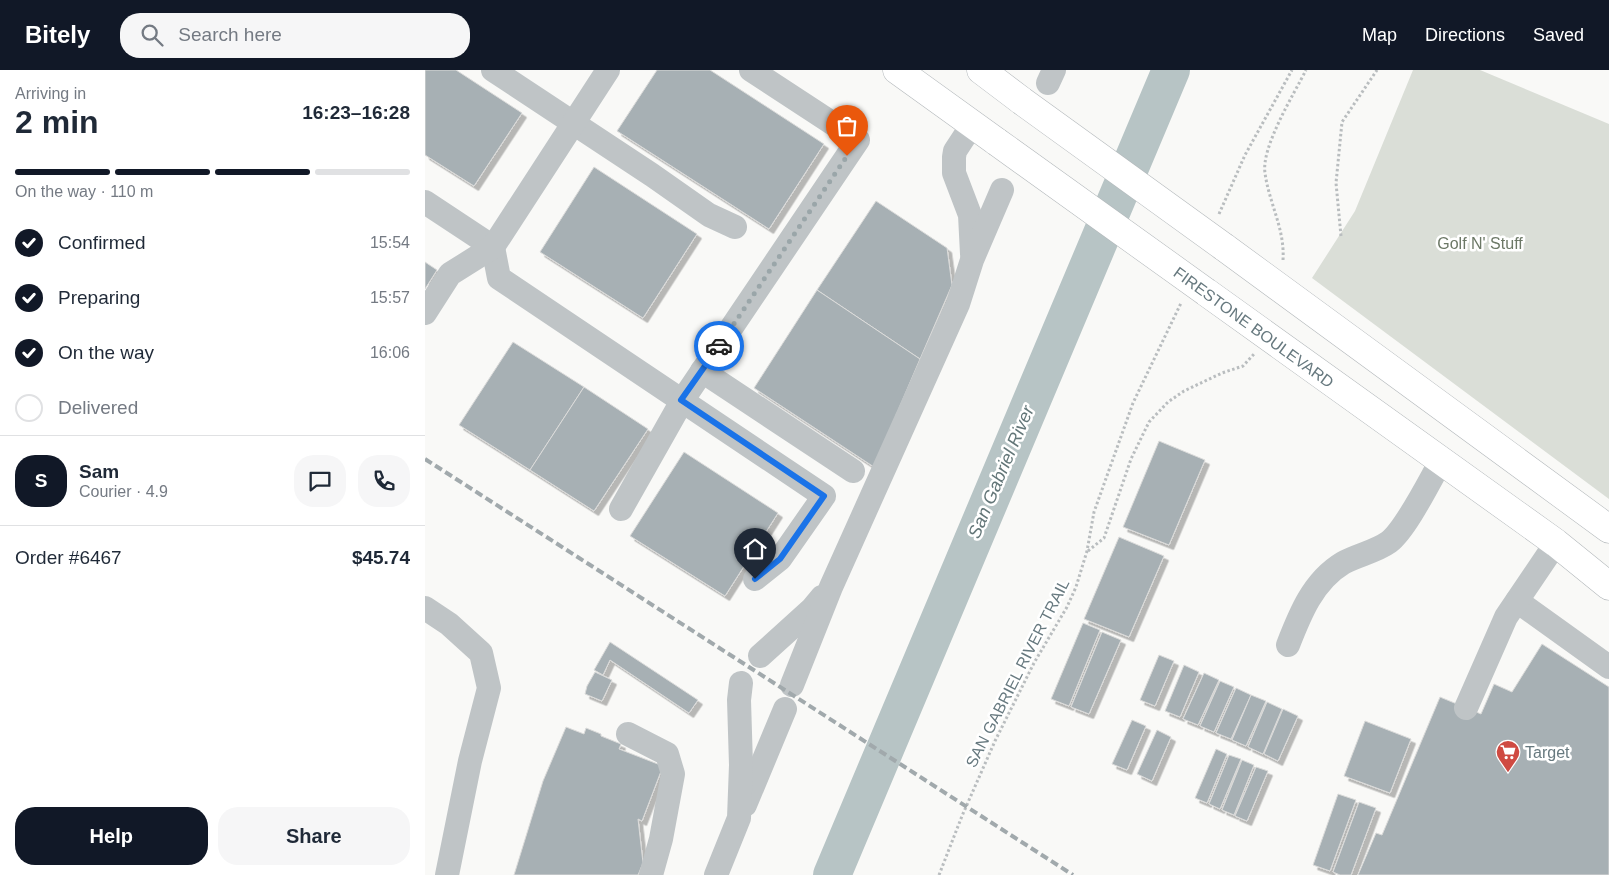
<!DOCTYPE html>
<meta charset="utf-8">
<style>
:root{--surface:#fff;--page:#f6f6f7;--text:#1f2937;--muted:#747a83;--line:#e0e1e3;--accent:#111827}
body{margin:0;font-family:Arial,sans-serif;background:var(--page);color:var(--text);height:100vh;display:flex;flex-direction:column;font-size:19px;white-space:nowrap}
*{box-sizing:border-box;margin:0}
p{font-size:16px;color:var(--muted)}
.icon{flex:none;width:28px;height:28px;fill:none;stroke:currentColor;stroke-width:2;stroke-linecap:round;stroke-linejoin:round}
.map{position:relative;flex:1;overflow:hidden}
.sheet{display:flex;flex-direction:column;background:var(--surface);width:425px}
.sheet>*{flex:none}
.pin{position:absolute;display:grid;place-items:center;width:42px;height:42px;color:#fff;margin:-51px -21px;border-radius:50% 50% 50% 0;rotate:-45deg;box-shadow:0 0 5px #0007}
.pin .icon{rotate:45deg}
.courier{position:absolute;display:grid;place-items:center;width:50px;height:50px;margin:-25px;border:4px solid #1a73e8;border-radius:50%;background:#fff;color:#222;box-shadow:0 1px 6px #0007}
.headline em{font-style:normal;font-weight:700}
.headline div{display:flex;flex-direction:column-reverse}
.headline{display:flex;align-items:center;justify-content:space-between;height:85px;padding:0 15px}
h1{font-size:32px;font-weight:700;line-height:38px}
.bar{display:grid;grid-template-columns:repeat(4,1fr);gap:8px 5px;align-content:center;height:60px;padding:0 15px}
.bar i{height:6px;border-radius:4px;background:var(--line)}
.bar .current{background:var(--accent)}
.bar p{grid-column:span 4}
.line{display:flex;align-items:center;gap:12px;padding:0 15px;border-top:1px solid var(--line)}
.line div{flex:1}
.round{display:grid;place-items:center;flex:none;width:52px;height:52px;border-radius:20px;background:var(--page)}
ol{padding:0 15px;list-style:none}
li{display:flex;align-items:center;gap:15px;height:55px}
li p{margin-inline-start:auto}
li .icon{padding:5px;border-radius:50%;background:var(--accent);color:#fff;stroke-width:4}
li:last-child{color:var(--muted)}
li i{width:28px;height:28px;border:2px solid var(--line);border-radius:50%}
.cta{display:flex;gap:10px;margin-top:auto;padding:10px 15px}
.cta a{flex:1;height:58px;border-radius:20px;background:var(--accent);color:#fff;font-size:20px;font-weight:700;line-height:58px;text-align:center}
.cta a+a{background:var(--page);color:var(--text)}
header{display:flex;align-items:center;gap:30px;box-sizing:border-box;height:70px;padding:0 25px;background:var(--accent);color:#fff}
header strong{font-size:24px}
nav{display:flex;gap:28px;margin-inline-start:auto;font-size:18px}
.search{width:350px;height:45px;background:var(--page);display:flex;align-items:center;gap:12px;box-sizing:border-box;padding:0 18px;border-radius:20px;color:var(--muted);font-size:19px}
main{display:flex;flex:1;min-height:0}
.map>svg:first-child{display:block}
</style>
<header>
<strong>Bitely</strong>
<div class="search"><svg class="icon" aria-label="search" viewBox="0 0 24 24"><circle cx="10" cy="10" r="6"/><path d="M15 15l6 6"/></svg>Search here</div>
<nav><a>Map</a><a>Directions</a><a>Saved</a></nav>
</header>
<main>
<section class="sheet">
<div class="headline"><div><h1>2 min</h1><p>Arriving in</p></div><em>16:23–16:28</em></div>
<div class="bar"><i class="current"></i><i class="current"></i><i class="current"></i><i></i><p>On the way · 110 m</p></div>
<ol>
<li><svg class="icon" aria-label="check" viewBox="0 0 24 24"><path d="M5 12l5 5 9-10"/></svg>Confirmed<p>15:54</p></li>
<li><svg class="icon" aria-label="check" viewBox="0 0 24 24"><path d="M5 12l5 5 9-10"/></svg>Preparing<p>15:57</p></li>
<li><svg class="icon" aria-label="check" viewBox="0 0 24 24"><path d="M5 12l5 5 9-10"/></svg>On the way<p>16:06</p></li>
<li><i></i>Delivered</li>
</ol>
<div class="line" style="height:90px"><b class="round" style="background:var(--accent);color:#fff">S</b><div><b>Sam</b><p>Courier · 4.9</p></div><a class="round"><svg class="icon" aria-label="chat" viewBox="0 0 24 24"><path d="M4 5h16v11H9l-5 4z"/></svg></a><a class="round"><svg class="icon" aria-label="phone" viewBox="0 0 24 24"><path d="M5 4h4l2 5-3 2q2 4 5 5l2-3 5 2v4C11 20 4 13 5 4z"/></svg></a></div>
<div class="line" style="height:65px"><div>Order #6467</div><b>$45.74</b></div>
<div class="cta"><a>Help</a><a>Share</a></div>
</section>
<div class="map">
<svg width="1184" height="805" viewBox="0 0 1184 805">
<defs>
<filter id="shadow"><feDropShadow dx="4.5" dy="4.5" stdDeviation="0" flood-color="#0004"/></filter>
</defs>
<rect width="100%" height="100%" fill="#f9f9f7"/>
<path fill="#daded7" d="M988,0H1055L1184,54V429L887,208L930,141Z"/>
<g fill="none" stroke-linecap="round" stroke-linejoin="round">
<path stroke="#b7c4c5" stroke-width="38" d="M407,805L746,0"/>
</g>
<g fill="#a7b0b4" stroke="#dbdbda" filter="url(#shadow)">
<path d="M0,0H31L97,43L49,116L0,85Z"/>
<path d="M232,0H285L399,74L344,159L192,61Z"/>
<path d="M169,97L272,164L218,248L115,182Z"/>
<path d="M451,131L522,178L527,215L495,289L392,220Z"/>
<path d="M0,192L12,200L0,219Z"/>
<path d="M392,220L495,289L449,397L329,318Z"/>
<path d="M88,272L159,317L105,400L34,355Z"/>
<path d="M159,317L223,359L169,441L105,400Z"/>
<path d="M734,371L780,390L744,475L698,457Z"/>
<path d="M259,382L353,443L300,526L205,466Z"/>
<path d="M694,467L739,486L704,567L659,549Z"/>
<path d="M658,553L675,560L644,636L626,629Z"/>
<path d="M677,562L696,570L664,644L646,637Z"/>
<path d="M185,572L273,630L264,643L185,590L178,605L169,600Z"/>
<path d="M1117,574L1184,617V805H933L951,763L957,765L1015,627L1056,644L1069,614L1087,622Z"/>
<path d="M734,585L749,591L730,636L715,630Z"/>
<path d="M759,595L774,602L755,647L740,641Z"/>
<path d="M170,602L187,610L177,631L160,624L162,616Z"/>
<path d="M779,603L794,610L773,655L758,649Z"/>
<path d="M795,611L809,617L789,662L775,656Z"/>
<path d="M811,618L826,625L806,669L791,663Z"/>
<path d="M826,625L841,631L821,676L807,670Z"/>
<path d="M842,632L857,639L838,684L823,677Z"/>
<path d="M858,639L873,646L853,691L839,684Z"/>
<path d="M707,650L721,656L702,700L687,694Z"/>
<path d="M940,651L986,669L965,723L919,706Z"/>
<path d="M141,657L159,664L161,658L176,664V666L196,674L194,679L238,696L217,751L213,749L218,793L213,805H89L118,711Z"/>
<path d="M732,660L746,667L727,711L712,704Z"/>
<path d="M791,679L802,684L782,733L770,728Z"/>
<path d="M804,685L816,689L795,739L784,734Z"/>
<path d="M817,690L829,695L809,745L797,740Z"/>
<path d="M831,697L843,701L822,751L810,746Z"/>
<path d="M913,724L931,730L905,801L888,795Z"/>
<path d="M934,732L951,738L926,805H915L908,802Z"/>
</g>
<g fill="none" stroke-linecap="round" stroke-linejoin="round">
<g stroke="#b3b8bb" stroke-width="29">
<g id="major">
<path d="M472,0L572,72"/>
<path d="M556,0L597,31"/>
<path d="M799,177L1184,459"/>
<path d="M781,222L1131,473L1184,516"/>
</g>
</g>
<g stroke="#b9bdbf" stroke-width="3" stroke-dasharray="2.5 2.5" stroke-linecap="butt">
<path d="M794,144L820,85L867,0"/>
<path d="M916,166L911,113L917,52L952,0"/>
<path d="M858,190C860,159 844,133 840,103C836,77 869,24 881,0"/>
<path d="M663,481L679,468L706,389L724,352L743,332L759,321L797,303L818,296L829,284"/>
<path d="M514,805L537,746L570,671L609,593L642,537L651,517L662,481L669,442L708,333L756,233"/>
</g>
<g stroke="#bfc4c6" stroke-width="24">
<path d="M68,0L227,105L284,145L310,157"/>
<path d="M623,13L629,0"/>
<path d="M0,132L68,177L74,208L399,426L355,489L330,509"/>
<path d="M547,184L545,145L529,103V87L530,81L547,55"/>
<path d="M0,243L25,204L68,177L183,0"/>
<path d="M277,301L428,401"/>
<path d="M196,439L257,331L433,70L326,0"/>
<path d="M1092,531L1184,597"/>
<path d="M0,538L24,554L56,583L64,618L45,691L22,805"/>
<path d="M863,575C875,544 888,511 918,493C932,485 950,482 964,472C981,459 1004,412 1016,391"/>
<path d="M335,586L387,539L397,527"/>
<path d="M367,615L406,517L533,234L547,190L577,120"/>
<path d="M1041,638L1081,547L1131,473"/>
<path d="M203,664L242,684L248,704L236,769L226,805"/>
<path d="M320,735L360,639"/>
<path d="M291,805L314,748L316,695L314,630L316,613"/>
</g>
<use href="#major" stroke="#fff" stroke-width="28"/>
<path stroke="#a1a9ac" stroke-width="4" stroke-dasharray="8 4" stroke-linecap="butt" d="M0,389L648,805"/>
<g stroke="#b3b8bb" stroke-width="29" stroke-linecap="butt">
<g id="major-bridge">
<path d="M597,31L799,177"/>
<path d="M572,72L781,222"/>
</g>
</g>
<use href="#major-bridge" stroke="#fff" stroke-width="28"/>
</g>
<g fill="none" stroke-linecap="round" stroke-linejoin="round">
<path stroke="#9aa6a9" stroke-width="5" stroke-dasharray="0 9" d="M294,276L422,86"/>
<path stroke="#1a73e8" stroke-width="6" d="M294,276L256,330L399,426L355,489L330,509"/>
</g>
<defs>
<g id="supermarket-pin" transform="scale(1.25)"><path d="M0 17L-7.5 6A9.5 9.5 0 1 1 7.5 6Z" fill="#cf4a42" stroke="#fff"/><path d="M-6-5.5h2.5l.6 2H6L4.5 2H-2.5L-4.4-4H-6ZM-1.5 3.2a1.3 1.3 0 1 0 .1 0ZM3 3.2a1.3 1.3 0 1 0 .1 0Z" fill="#fff"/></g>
</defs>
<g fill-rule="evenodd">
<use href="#supermarket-pin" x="1083" y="682"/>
</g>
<g text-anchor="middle" stroke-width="5" stroke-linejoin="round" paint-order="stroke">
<g font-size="16" fill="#6c7866" stroke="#fff">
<text x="1055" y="179">Golf N' Stuff</text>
</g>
<g font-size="16" fill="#67797f" stroke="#fff">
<text transform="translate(829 257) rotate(36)" y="6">FIRESTONE BOULEVARD</text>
<text transform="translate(592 603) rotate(-63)" y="6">SAN GABRIEL RIVER TRAIL</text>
</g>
<g font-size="16" fill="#67797f" stroke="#fff" text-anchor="start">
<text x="1100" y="688">Target</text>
</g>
<g font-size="18" font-style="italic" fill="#637678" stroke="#fff">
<text transform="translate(576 402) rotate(-67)" y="6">San Gabriel River</text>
</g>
</g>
</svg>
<div class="pin" style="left:422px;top:86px;background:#ea580c"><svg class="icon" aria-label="bag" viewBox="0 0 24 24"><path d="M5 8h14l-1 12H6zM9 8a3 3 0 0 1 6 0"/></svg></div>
<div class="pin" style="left:330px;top:509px;background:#1f2937"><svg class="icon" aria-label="home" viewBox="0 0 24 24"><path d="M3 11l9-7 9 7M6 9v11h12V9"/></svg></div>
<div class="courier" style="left:294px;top:276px"><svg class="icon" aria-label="car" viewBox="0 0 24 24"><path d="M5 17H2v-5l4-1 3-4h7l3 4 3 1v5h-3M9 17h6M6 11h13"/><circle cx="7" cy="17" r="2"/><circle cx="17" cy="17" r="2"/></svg></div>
</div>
</main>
